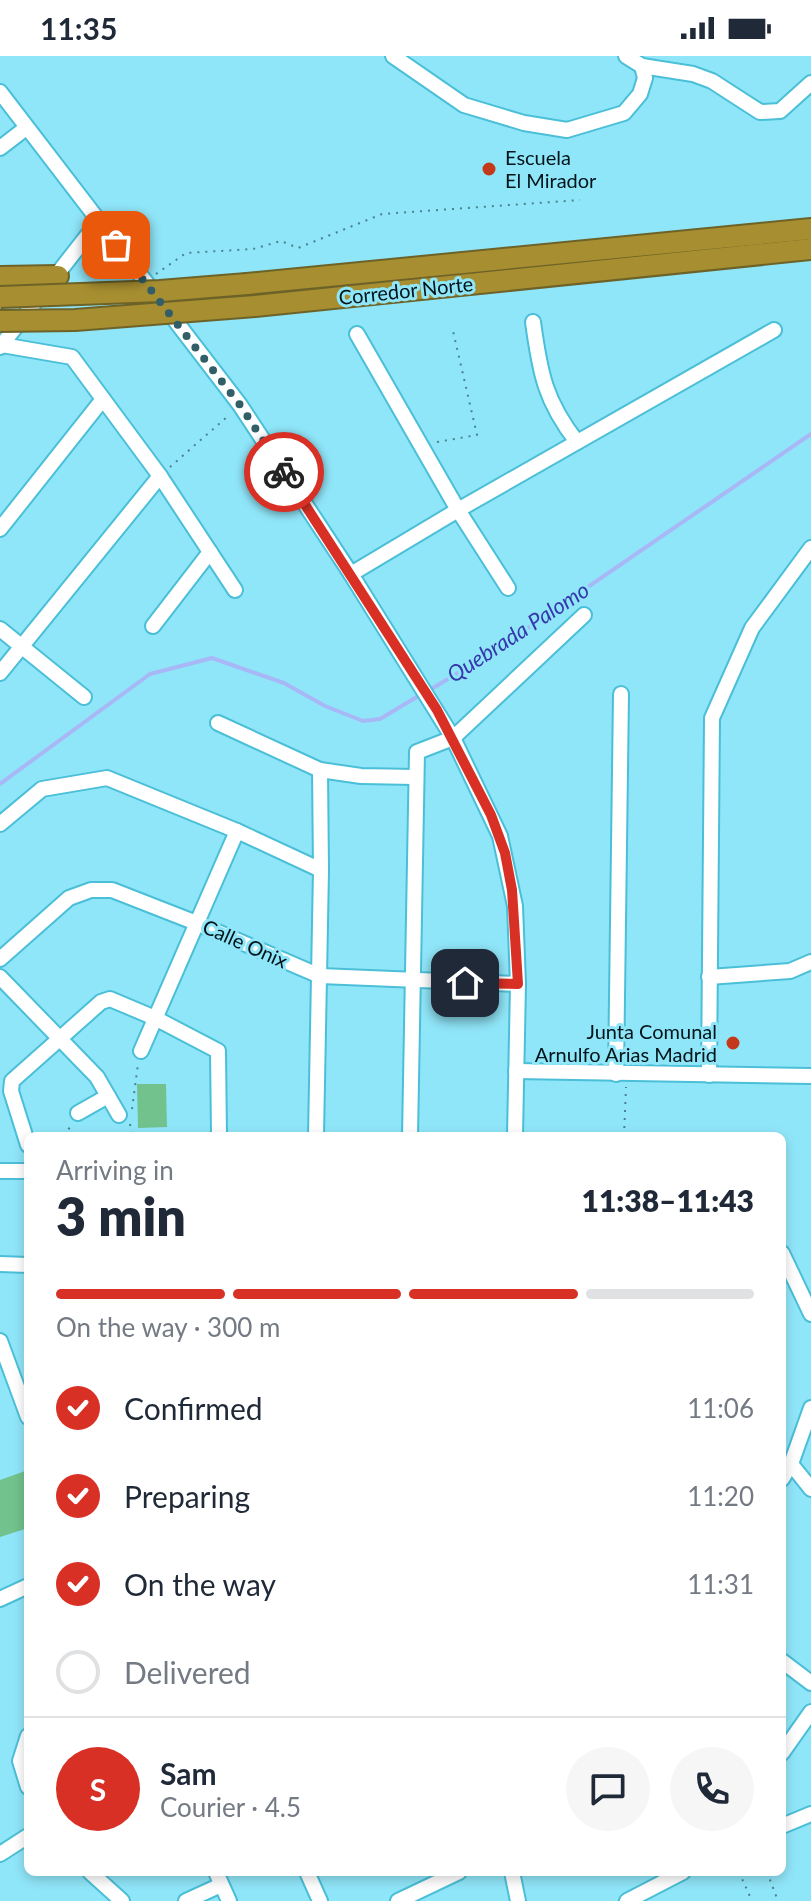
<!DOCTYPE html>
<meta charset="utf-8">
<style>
:root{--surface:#fff;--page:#f6f6f7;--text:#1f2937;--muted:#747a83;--line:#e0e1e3;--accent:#d93025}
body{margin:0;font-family:Lato,sans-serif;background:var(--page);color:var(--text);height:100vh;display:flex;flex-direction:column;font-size:30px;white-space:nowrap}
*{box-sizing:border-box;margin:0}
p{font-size:26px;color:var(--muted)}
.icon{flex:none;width:44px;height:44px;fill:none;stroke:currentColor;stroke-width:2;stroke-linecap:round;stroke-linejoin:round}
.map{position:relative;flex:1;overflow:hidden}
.panel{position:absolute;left:24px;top:1076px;width:762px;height:744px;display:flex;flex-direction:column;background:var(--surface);border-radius:12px;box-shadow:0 4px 12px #0003}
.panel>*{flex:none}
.pin{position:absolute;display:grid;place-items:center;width:68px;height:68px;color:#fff;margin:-34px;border-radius:16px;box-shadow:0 4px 12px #0006}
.courier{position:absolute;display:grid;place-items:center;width:80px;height:80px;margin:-40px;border:6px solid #d93025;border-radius:50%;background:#fff;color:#222;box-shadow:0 2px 10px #0007}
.head em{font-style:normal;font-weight:800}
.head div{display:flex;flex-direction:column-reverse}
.head{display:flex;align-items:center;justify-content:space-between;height:136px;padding:0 32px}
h1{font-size:52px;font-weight:800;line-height:60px}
.bar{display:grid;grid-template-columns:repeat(4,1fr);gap:12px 8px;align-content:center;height:96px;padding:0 32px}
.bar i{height:10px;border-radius:6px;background:var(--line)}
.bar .active{background:var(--accent)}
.bar p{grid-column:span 4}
.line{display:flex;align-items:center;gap:20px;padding:0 32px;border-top:2px solid var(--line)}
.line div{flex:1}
.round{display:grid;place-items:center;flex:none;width:84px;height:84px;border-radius:42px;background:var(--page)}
ol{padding:0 32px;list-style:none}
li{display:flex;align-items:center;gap:24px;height:88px}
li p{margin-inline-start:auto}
li .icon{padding:8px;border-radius:50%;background:var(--accent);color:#fff;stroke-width:4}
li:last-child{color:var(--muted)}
li i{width:44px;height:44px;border:4px solid var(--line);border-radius:50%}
.status{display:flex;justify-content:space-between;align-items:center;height:56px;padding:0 40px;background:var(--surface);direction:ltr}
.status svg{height:22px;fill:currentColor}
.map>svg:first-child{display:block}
</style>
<div class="status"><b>11:35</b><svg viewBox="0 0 49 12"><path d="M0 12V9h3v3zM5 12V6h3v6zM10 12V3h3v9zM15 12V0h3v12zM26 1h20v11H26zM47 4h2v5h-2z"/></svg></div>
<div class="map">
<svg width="811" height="1845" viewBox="0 0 811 1845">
<rect width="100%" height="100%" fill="#90e6f9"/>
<g fill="#72c28d">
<path d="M137,1028H166L167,1071L138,1072Z"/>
<path d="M28,1414V1472L0,1481V1424Z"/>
</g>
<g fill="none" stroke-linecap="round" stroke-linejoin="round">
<g stroke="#a8b7f5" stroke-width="4">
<path d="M428,635L493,596L811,378"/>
<path d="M0,728L150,618L212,602L284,627L325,650L363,665L380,663L420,639"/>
</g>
<g stroke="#4abfd7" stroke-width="18">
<g id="minor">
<path d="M393,0L464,49L524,67L567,74L624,57L640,38L645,22L642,10"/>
<path d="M626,0L642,10L693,18L712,25L760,56L780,55L811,27"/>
<path d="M0,36L240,349L351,518L453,682L500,780L515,850L518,928L515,1080"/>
<path d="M0,92L26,72"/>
<path d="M533,266C540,317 545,345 577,386"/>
<path d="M357,278L458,454L508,532"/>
<path d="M2,289L72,301L160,420L235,534"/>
<path d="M0,291L98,166"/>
<path d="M0,473L103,343"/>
<path d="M351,518L458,454L774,274"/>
<path d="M153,570L210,496"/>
<path d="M0,573L84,641"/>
<path d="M0,617L160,420"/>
<path d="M218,667L320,714L361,720L415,721"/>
<path d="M0,768L42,733L107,722L237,775L321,814"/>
<path d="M0,903L69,842L91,834H112L199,868L320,920L518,928"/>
<path d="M0,921L97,1021L119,1059"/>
<path d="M709,921L790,915L811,906"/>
<path d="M141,995L237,775"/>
<path d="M516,1015L811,1020"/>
<path d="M616,1018L621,638"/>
<path d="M709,1019L712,662L752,572L811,492"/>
<path d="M78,1057L108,1040"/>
<path d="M316,1080L321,814L320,714"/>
<path d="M410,1080L417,696L453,682L584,559"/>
<path d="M28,1089L11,1035L12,1025L101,946L110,943L155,962L218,995L219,1080"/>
<path d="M0,1115H28"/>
<path d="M782,1197L811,1258"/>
<path d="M0,1208L28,1209"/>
<path d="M0,1285L28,1361"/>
<path d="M791,1408L811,1433"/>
<path d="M782,1423L791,1408L811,1352"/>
<path d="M0,1543L28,1530"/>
<path d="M782,1605L811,1627"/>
<path d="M28,1680L20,1705L28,1731"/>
<path d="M782,1697L811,1656"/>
<path d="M782,1770L811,1758"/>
<path d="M0,1798L28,1780"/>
<path d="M90,1816L122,1845"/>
<path d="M216,1816L229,1845"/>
<path d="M307,1816L320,1845"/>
<path d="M512,1816L518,1845"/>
<path d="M186,1845L221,1829"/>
<path d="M398,1845L459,1816"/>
<path d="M627,1845L683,1816"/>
</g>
</g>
<g stroke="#6d6328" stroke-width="24">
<g id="highway">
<path d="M0,221L58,220"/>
<path d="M247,228L811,173"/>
<path d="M255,250L811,193"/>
</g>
</g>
<g stroke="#4b828e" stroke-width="2" stroke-dasharray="2 6" stroke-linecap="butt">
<path d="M156,218L186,197L253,193L281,185L298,192L382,158L580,144"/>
<path d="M437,386L477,379L453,275"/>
<path d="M170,411L228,360"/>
<path d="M132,1053L138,1008"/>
<path d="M130,1068L132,1080"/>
<path d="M64,1080L72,1068"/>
<path d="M624,1080L626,1031"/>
<path d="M739,1816L752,1845"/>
<path d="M767,1816L778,1845"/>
</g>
<use href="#minor" stroke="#fff" stroke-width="14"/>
<use href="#highway" stroke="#a78e30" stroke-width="20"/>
<g stroke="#6d6328" stroke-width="24" stroke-linecap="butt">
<g id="highway-bridge">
<path d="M0,241L160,235L247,228"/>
<path d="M0,265L75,264L255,250"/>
</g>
</g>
<use href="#highway-bridge" stroke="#a78e30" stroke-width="20"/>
</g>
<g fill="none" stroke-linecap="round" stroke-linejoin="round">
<path stroke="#325e67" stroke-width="8" stroke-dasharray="0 14.4" d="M116,189L240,349L284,416"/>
<path stroke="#d93025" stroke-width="10" d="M284,416L437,654L491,759L505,797L512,834L518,928L465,927"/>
</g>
<g fill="#c33919" stroke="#90e6f9" stroke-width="3">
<circle cx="489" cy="113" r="8"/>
<circle cx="733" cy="987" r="8"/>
</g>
<g text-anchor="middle" stroke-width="6" stroke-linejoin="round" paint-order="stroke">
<g font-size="20" fill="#001419" stroke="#90e6f9" text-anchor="start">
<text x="505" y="109">Escuela<tspan x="505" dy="23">El Mirador</tspan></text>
<text x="717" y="983" text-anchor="end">Junta Comunal<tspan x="717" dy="23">Arnulfo Arias Madrid</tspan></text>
</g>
<g font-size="20" fill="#001419" stroke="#90e6f9">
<text transform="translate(406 235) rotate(-6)" y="7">Corredor Norte</text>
<text transform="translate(245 888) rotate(24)" y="7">Calle Onix</text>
</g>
<g font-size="22" font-style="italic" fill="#3438ac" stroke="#90e6f9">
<text transform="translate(518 576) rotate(-33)" y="8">Quebrada Palomo</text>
</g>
</g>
</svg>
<div class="pin" style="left:116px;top:189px;background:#ea580c"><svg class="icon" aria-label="bag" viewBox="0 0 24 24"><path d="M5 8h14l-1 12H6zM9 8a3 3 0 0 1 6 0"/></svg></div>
<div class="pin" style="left:465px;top:927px;background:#1f2937"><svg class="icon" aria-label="home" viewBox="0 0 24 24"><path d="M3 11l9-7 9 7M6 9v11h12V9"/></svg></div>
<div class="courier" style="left:284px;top:416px"><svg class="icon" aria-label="bike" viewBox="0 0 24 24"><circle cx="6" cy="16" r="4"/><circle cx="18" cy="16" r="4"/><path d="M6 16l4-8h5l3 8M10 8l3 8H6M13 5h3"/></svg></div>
<section class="panel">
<div class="head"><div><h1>3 min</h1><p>Arriving in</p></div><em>11:38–11:43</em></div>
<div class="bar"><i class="active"></i><i class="active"></i><i class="active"></i><i></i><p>On the way · 300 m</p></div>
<ol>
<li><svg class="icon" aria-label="check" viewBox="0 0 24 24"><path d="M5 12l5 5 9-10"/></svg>Confirmed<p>11:06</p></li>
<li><svg class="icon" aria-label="check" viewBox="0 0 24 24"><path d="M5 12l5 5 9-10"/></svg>Preparing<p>11:20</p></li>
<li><svg class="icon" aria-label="check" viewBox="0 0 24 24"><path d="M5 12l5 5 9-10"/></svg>On the way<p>11:31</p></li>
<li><i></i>Delivered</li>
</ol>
<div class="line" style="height:144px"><b class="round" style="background:var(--accent);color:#fff">S</b><div><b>Sam</b><p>Courier · 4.5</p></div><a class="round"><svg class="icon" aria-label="chat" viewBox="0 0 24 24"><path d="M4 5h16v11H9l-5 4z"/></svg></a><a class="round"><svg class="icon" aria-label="phone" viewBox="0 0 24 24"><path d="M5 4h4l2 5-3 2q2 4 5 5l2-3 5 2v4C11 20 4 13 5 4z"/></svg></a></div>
</section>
</div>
